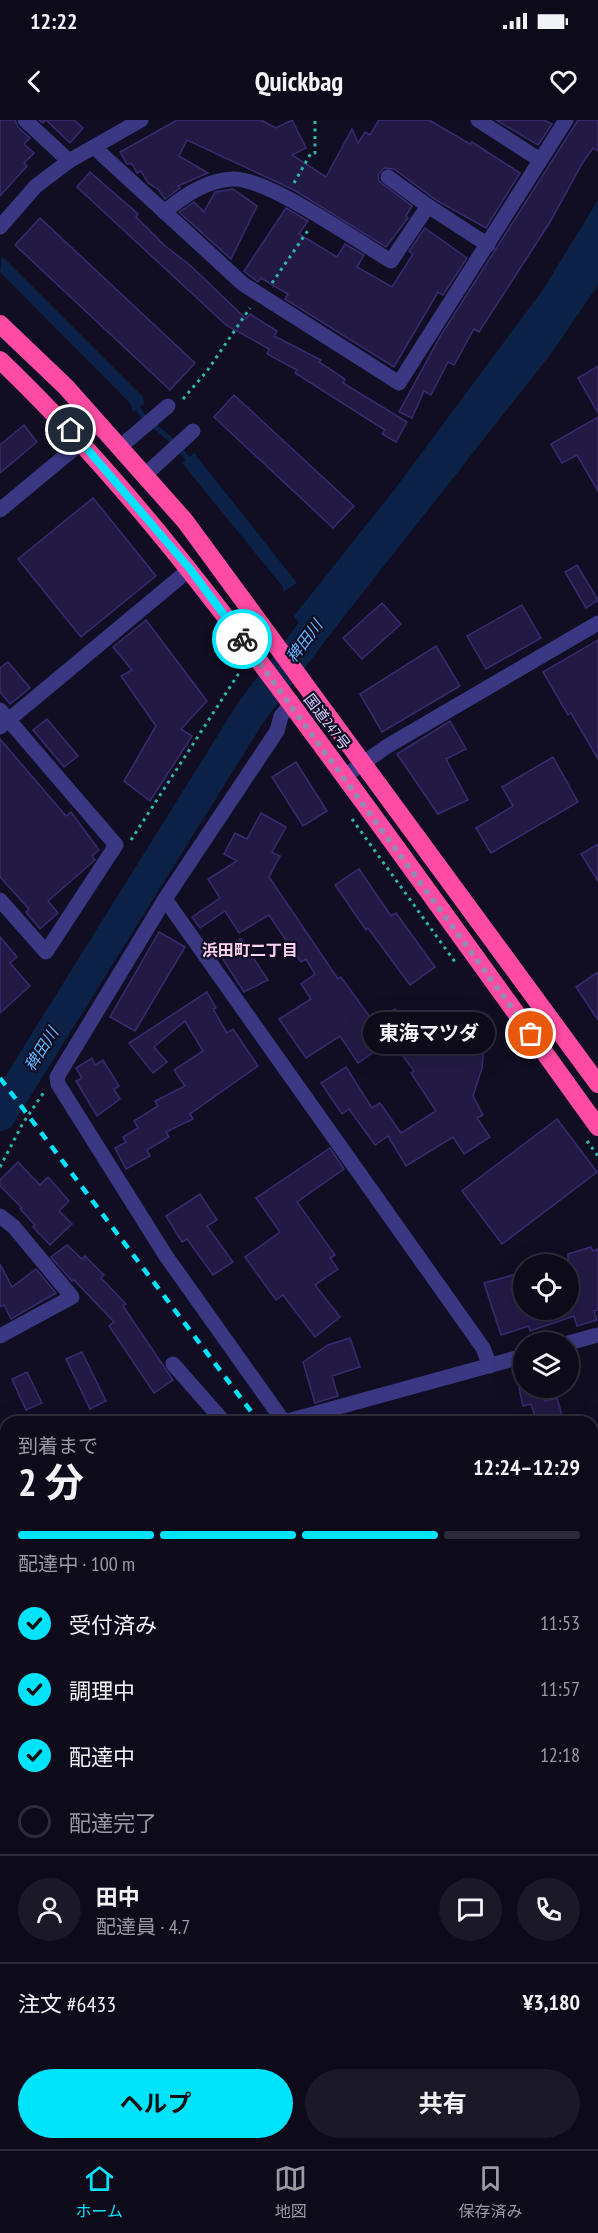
<!DOCTYPE html>
<html lang="ja">
<meta charset="utf-8">
<style>
:root{--surface:#0d0a1a;--page:#1b1827;--text:#f1f3f6;--muted:#9a9aa2;--line:#2d2b39;--accent:#00e4fb}
body{margin:0;font-family:"PT Sans Narrow","Noto Sans JP",sans-serif;background:var(--page);color:var(--text);height:100vh;display:flex;flex-direction:column;font-size:22px;white-space:nowrap}
*{box-sizing:border-box;margin:0}
p{font-size:20px;color:var(--muted)}
.icon{flex:none;width:33px;height:33px;fill:none;stroke:currentColor;stroke-width:2;stroke-linecap:round;stroke-linejoin:round}
.map{position:relative;flex:1;overflow:hidden}
.sheet{position:absolute;left:0px;top:1296px;width:598px;height:734px;display:flex;flex-direction:column;background:var(--surface);border-radius:18px 18px 0 0;box-shadow:0 6px 24px #0002,0 0 0 2px var(--line)}
.sheet>*{flex:none}
.buttons{position:absolute;left:513px;top:1134px;display:grid;gap:12px}
.buttons a{display:grid;place-items:center;width:66px;height:66px;border-radius:50%;background:var(--surface);box-shadow:0 6px 24px #0002,0 0 0 2px var(--line);font-size:30px}
.pin{position:absolute;display:grid;place-items:center;width:51px;height:51px;color:#fff;margin:-26px;border:3px solid #fff;border-radius:50%;box-shadow:0 2px 6px #0007}
.courier{position:absolute;display:grid;place-items:center;width:60px;height:60px;margin:-30px;border:4px solid #00e4fb;border-radius:50%;background:#fff;color:#222;box-shadow:0 2px 8px #0007}
.bubble{position:absolute;height:42px;border-radius:21px;background:var(--surface);box-shadow:0 6px 24px #0002,0 0 0 2px var(--line);font-size:20px;font-weight:700;line-height:42px;text-align:center}
.overview em{font-style:normal;font-weight:700}
.overview div{display:flex;flex-direction:column-reverse}
.overview{display:flex;align-items:center;justify-content:space-between;height:102px;padding:0 18px}
h1{font-size:39px;font-weight:700;line-height:45px}
.bar{display:grid;grid-template-columns:repeat(4,1fr);gap:9px 6px;align-content:center;height:72px;padding:0 18px}
.bar i{height:8px;border-radius:4px;background:var(--line)}
.bar .current{background:var(--accent)}
.bar p{grid-column:span 4}
.line{display:flex;align-items:center;gap:15px;padding:0 18px;border-top:2px solid var(--line)}
.line div{flex:1}
.round{display:grid;place-items:center;flex:none;width:63px;height:63px;border-radius:32px;background:var(--page)}
ol{padding:0 18px;list-style:none}
li{display:flex;align-items:center;gap:18px;height:66px}
li p{margin-inline-start:auto}
li .icon{padding:6px;border-radius:50%;background:var(--accent);color:#111;stroke-width:4}
li:last-child{color:var(--muted)}
li i{width:33px;height:33px;border:3px solid var(--line);border-radius:50%}
.cta{display:flex;gap:12px;margin-top:auto;padding:12px 18px}
.cta a{flex:1;height:69px;border-radius:36px;background:var(--accent);color:#111;font-size:24px;font-weight:700;line-height:69px;text-align:center}
.cta a+a{background:var(--page);color:var(--text)}
.status{display:flex;justify-content:space-between;align-items:center;height:42px;padding:0 30px;background:var(--surface);direction:ltr}
.status svg{height:16px;fill:currentColor}
header{display:flex;justify-content:space-between;align-items:center;height:78px;padding:0 18px;background:var(--surface);font-size:27px;font-weight:700}
.menu{display:flex;justify-content:space-around;align-items:center;height:84px;border-top:2px solid var(--line);background:var(--surface);font-size:16px;color:var(--muted)}
.menu a{display:grid;justify-items:center;gap:3px}
.menu .current{color:var(--accent)}
.map>svg:first-child{display:block}
</style>
<div class="status"><b>12:22</b><svg viewBox="0 0 49 12"><path d="M0 12V9h3v3zM5 12V6h3v6zM10 12V3h3v9zM15 12V0h3v12zM26 1h20v11H26zM47 4h2v5h-2z"/></svg></div>
<header><svg class="icon" aria-label="back" viewBox="0 0 24 24"><path d="M15 5l-7 7 7 7"/></svg>Quickbag<svg class="icon" aria-label="heart" viewBox="0 0 24 24"><path d="M12 20l-8-8c-3-5 5-10 8-4 3-6 11-1 8 4z"/></svg></header>
<div class="map">
<svg width="598" height="2029" viewBox="0 0 598 2029">
<rect width="100%" height="100%" fill="#110e23"/>
<g fill="#0b2145">
<path d="M598,80V165L553,231L317,531L294,496L394,370L542,171Z"/>
<path d="M2,136L143,277L144,284L133,292L130,283L0,152Z"/>
<path d="M194,333L297,463L283,472V467L182,343Z"/>
</g>
<g fill="none" stroke-linecap="round" stroke-linejoin="round">
<path stroke="#0b2145" stroke-width="5" d="M136,283C141,300 157,307 169,318C178,325 185,336 192,344"/>
<path stroke="#0b2145" stroke-width="32" d="M0,995L251,592L334,483"/>
</g>
<g fill="#221a44" stroke="#382b71" stroke-width="1.5">
<path d="M0,0H15L18,7L30,18L24,24L34,33L24,43L27,46L0,76Z"/>
<path d="M39,0H74L83,8L70,23L46,0L43,3Z"/>
<path d="M177,0H261L276,8L292,0L306,28L292,35L326,57L352,9L358,23L365,12L370,15L379,0H429L470,24L472,22L520,53L486,108L436,80L394,49L384,48L378,55L379,61L412,86L406,96L408,98L386,127L294,70L187,20L179,36L208,53L178,66L180,68L165,79L158,69L148,63L141,51L137,53L132,44H127L120,32Z"/>
<path d="M496,0H544L552,4L538,25Z"/>
<path d="M578,0H598V31L593,28L583,42L550,102L479,212L474,209L454,245L448,242L431,275L424,271L412,298L399,292L441,215Z"/>
<path d="M90,52L138,94L136,97L164,125L191,146L246,199L250,194L277,211L274,216L321,240L319,242L345,259L343,263L407,302L396,322L382,314L385,310L295,253L297,250L267,234L269,229L226,205L77,67Z"/>
<path d="M233,69L257,86L231,139L179,92L194,82L204,92L215,72Z"/>
<path d="M286,88L308,101L299,114L337,137L345,124L364,135L357,147L392,167L413,134L409,131L425,108L467,138L443,175L438,172L394,247L285,179L288,174L261,158L258,162L244,151Z"/>
<path d="M40,98L195,243L170,270L15,125Z"/>
<path d="M598,246V293L578,258Z"/>
<path d="M234,275L354,386L333,408L214,297Z"/>
<path d="M598,297V371L577,335L562,343L551,324Z"/>
<path d="M24,305L37,322L0,353V325Z"/>
<path d="M93,378L156,456L81,517L18,439Z"/>
<path d="M577,445L598,480L586,488L565,452Z"/>
<path d="M382,483L401,504L362,539L343,518Z"/>
<path d="M522,485L541,518L486,549L467,516Z"/>
<path d="M146,500L207,581L181,609L192,616L150,681L124,661L156,606L121,556L132,550L113,527Z"/>
<path d="M598,520V639L571,593L568,595L543,552Z"/>
<path d="M436,526L460,566L382,612L360,574Z"/>
<path d="M8,542L30,568L10,584L0,572V548Z"/>
<path d="M47,599L78,636L64,647L33,610Z"/>
<path d="M450,601L466,629L446,639L468,680L438,694L397,634Z"/>
<path d="M0,619L66,696L71,692L99,730L92,736L95,740L48,781L58,793L40,809L26,792L29,789L0,757Z"/>
<path d="M553,637L578,682L491,733L476,708L513,686L502,667Z"/>
<path d="M296,642L327,691L303,706L272,657Z"/>
<path d="M261,693L286,707L272,732L280,736L269,757L338,859L341,857L375,904L395,889L407,904L416,897L442,933L482,907L485,916L482,948L473,976L483,995L477,998L490,1017L464,1034L453,1017L406,1046L388,1016L375,1025L349,989L342,994L321,963L346,947L372,988L380,983L401,1013L436,991L411,953L414,951L391,920L358,943L340,916L306,938L279,899L311,879L301,864L315,854L306,839L301,842L269,795L239,813L225,791L200,808L192,797L220,778L208,759L237,741L224,734L235,713L247,719Z"/>
<path d="M598,724V761L581,734Z"/>
<path d="M359,749L391,796L396,793L435,847L410,865L368,808L366,810L335,765Z"/>
<path d="M159,812L185,827L135,911L110,897Z"/>
<path d="M0,817L17,837L10,843L30,866L0,893Z"/>
<path d="M241,819L268,860L244,872L219,833Z"/>
<path d="M598,852V900L576,867Z"/>
<path d="M207,872L216,888L213,889L227,913L233,909L258,946L190,994L193,999L166,1012L169,1017L147,1030L150,1036L126,1049L115,1028L126,1022L123,1017L138,1008L134,1001L158,986L155,981L185,966L174,950L203,931L185,901L154,927L167,942L153,953L129,923Z"/>
<path d="M92,938L95,945L103,940L119,966L114,969L120,979L97,996L76,961L82,958L76,948Z"/>
<path d="M557,999L597,1052L502,1124L462,1071Z"/>
<path d="M330,1028L344,1049L297,1082L335,1135L330,1138L338,1149L315,1165L340,1197L315,1217L283,1175L276,1180L245,1137L280,1112L256,1078Z"/>
<path d="M18,1042L40,1065L48,1057L69,1081L59,1091L72,1104L50,1125L33,1107L35,1105L20,1089L22,1088L0,1066V1060Z"/>
<path d="M200,1074L217,1100L207,1106L233,1142L213,1155L187,1119L182,1122L166,1096Z"/>
<path d="M67,1125L82,1139L85,1136L104,1155L101,1158L126,1184L123,1186L173,1260L154,1273L109,1206L114,1202L74,1160L72,1161L51,1137Z"/>
<path d="M591,1127L593,1131L598,1129V1190L594,1191L597,1200L577,1206L574,1196L530,1211L529,1206L501,1215L484,1163L524,1152V1190H572L568,1178V1134Z"/>
<path d="M0,1144L12,1167L36,1149L56,1173L11,1199L4,1185L0,1187Z"/>
<path d="M350,1218L360,1247L332,1256L338,1276L315,1283L303,1242L328,1225Z"/>
<path d="M82,1232L106,1281L90,1289L66,1239Z"/>
<path d="M27,1252L42,1283L26,1290L12,1259Z"/>
<path d="M519,1268H542L545,1281L557,1278L564,1302H537L531,1284L523,1286Z"/>
</g>
<g fill="none" stroke-linecap="round" stroke-linejoin="round">
<g stroke="#2db6ac" stroke-width="3" stroke-dasharray="3 4.5" stroke-linecap="butt">
<path d="M294,63L311,33H315V0"/>
<path d="M272,163L309,109"/>
<path d="M183,279L207,251L250,188"/>
<path d="M352,699L455,842"/>
<path d="M131,720L239,553"/>
<path d="M587,1021L598,1036"/>
<path d="M0,1047L23,1003L44,972"/>
</g>
<g stroke="#3a3883" stroke-width="15">
<path d="M25,0L69,41"/>
<path d="M478,0L540,40"/>
<path d="M95,28L243,164L399,263L566,0"/>
<path d="M388,57L428,86"/>
<path d="M164,92C184,76 206,60 233,59C268,58 357,121 391,141L428,86L488,125"/>
<path d="M0,107L36,66L69,41L141,0"/>
<path d="M120,327L168,286"/>
<path d="M145,355L193,311"/>
<path d="M0,390L82,322"/>
<path d="M291,584L281,596L277,611L165,779L483,1228L490,1246"/>
<path d="M0,590L116,725L46,832L0,780"/>
<path d="M0,607L190,449"/>
<path d="M345,656L386,627L598,503"/>
<path d="M165,779L57,957L58,964L166,1136L284,1302"/>
<path d="M0,1096L14,1107L72,1177L0,1216"/>
<path d="M568,1223L598,1215"/>
<path d="M173,1244L224,1302"/>
<path d="M284,1302L524,1236"/>
<path d="M0,1380L6,1379"/>
<path d="M0,1493L6,1496"/>
<path d="M0,1759L6,1754"/>
<path d="M592,1952L598,1963"/>
<path d="M0,1958L5,2029"/>
<path d="M236,2024L237,2029"/>
<path d="M441,2024L443,2029"/>
<path d="M68,2029L71,2024"/>
</g>
<g stroke="#ff4ba3" stroke-width="18">
<path d="M0,204L66,267L185,401L598,964"/>
<path d="M0,240C117,352 215,480 311,611C408,742 503,875 598,1007"/>
</g>
<g stroke="#00e4fb" stroke-width="4.5" stroke-dasharray="9 8" stroke-linecap="butt">
<path d="M0,958L259,1302"/>
<path d="M592,1732L598,1739"/>
<path d="M592,1748L598,1756"/>
</g>
</g>
<g fill="none" stroke-linecap="round" stroke-linejoin="round">
<path stroke="#908cb2" stroke-width="6" stroke-dasharray="0 10.8" d="M242,519L531,914"/>
<path stroke="#00e4fb" stroke-width="8" d="M71,310L190,449L242,519"/>
</g>
<g text-anchor="middle" stroke-width="4.5" stroke-linejoin="round" paint-order="stroke">
<g font-size="15" fill="#d5d0ff" stroke="#110e23">
<text transform="translate(327 602) rotate(53)" y="5">国道247号</text>
</g>
<g font-size="16" font-style="italic" fill="#5eb6ff" stroke="#110e23">
<text transform="translate(304 521) rotate(-53)" y="6">稗田川</text>
<text transform="translate(41 929) rotate(-58)" y="6">稗田川</text>
</g>
<g font-size="16" font-weight="bold" fill="#ffd2ef" stroke="#110e23">
<text x="250" y="836">浜田町二丁目</text>
</g>
</g>
</svg>
<div class="buttons">
<a><svg class="icon" aria-label="locate" viewBox="0 0 24 24"><circle cx="12" cy="12" r="6"/><path d="M12 2v4M12 18v4M2 12h4M18 12h4"/></svg></a>
<a><svg class="icon" aria-label="layers" viewBox="0 0 24 24"><path d="M12 4l9 5-9 5-9-5zM3 14l9 5 9-5"/></svg></a>
</div>
<div class="pin" style="left:531px;top:914px;background:#ea580c"><svg class="icon" aria-label="bag" viewBox="0 0 24 24"><path d="M5 8h14l-1 12H6zM9 8a3 3 0 0 1 6 0"/></svg></div>
<div class="pin" style="left:71px;top:310px;background:#1f2937"><svg class="icon" aria-label="home" viewBox="0 0 24 24"><path d="M3 11l9-7 9 7M6 9v11h12V9"/></svg></div>
<div class="courier" style="left:242px;top:519px"><svg class="icon" aria-label="bike" viewBox="0 0 24 24"><circle cx="6" cy="16" r="4"/><circle cx="18" cy="16" r="4"/><path d="M6 16l4-8h5l3 8M10 8l3 8H6M13 5h3"/></svg></div>
<div class="bubble" style="left:363px;top:892px;width:132px">東海マツダ</div>
<section class="sheet">
<div class="overview"><div><h1>2 分</h1><p>到着まで</p></div><em>12:24–12:29</em></div>
<div class="bar"><i class="current"></i><i class="current"></i><i class="current"></i><i></i><p>配達中 · 100 m</p></div>
<ol>
<li><svg class="icon" aria-label="check" viewBox="0 0 24 24"><path d="M5 12l5 5 9-10"/></svg>受付済み<p>11:53</p></li>
<li><svg class="icon" aria-label="check" viewBox="0 0 24 24"><path d="M5 12l5 5 9-10"/></svg>調理中<p>11:57</p></li>
<li><svg class="icon" aria-label="check" viewBox="0 0 24 24"><path d="M5 12l5 5 9-10"/></svg>配達中<p>12:18</p></li>
<li><i></i>配達完了</li>
</ol>
<div class="line" style="height:108px"><a class="round"><svg class="icon" aria-label="person" viewBox="0 0 24 24"><circle cx="12" cy="8" r="4"/><path d="M4 21q1-7 8-7t8 7"/></svg></a><div><b>田中</b><p>配達員 · 4.7</p></div><a class="round"><svg class="icon" aria-label="chat" viewBox="0 0 24 24"><path d="M4 5h16v11H9l-5 4z"/></svg></a><a class="round"><svg class="icon" aria-label="phone" viewBox="0 0 24 24"><path d="M5 4h4l2 5-3 2q2 4 5 5l2-3 5 2v4C11 20 4 13 5 4z"/></svg></a></div>
<div class="line" style="height:78px"><div>注文 #6433</div><b>¥3,180</b></div>
<div class="cta"><a>ヘルプ</a><a>共有</a></div>
</section>
</div>
<nav class="menu">
<a class="current"><svg class="icon" aria-label="home" viewBox="0 0 24 24"><path d="M3 11l9-7 9 7M6 9v11h12V9"/></svg>ホーム</a>
<a><svg class="icon" aria-label="map" viewBox="0 0 24 24"><path d="M3 6l6-2 6 2 6-2v14l-6 2-6-2-6 2zM9 4v14M15 6v14"/></svg>地図</a>
<a><svg class="icon" aria-label="saved" viewBox="0 0 24 24"><path d="M7 4h10v16l-5-4-5 4z"/></svg>保存済み</a>
</nav>
